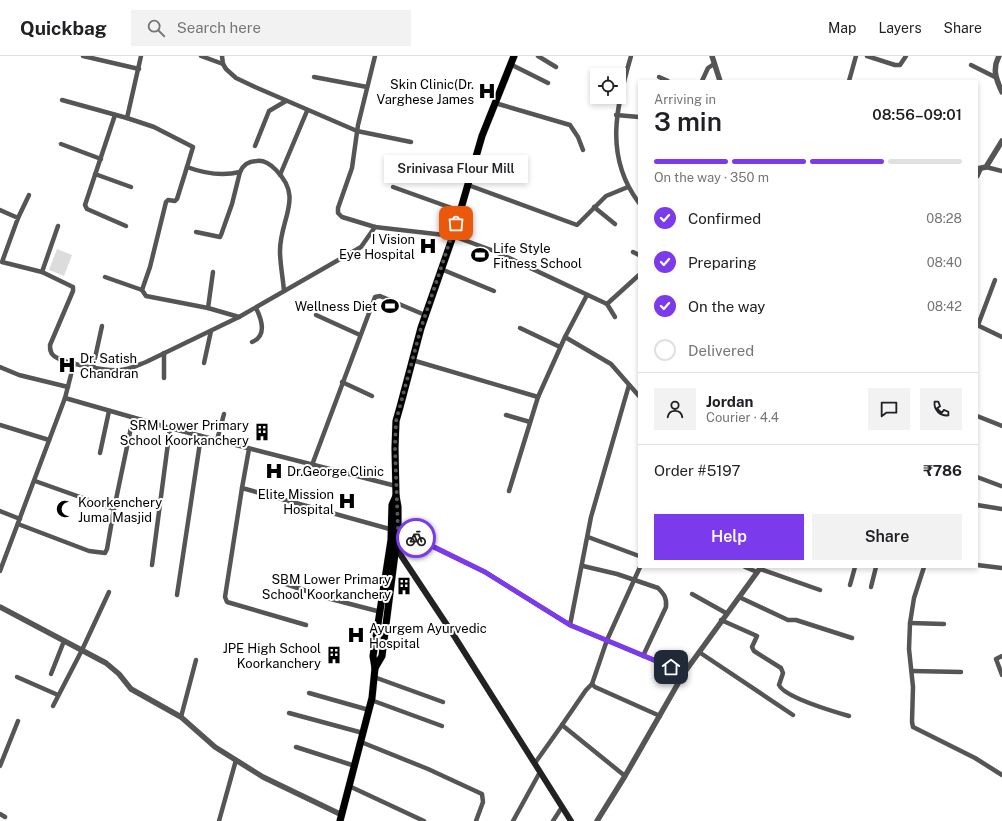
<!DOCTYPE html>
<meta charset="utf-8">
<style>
:root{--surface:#fff;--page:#f2f2f2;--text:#202124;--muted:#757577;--line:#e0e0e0;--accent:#7c3aed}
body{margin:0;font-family:"Public Sans",sans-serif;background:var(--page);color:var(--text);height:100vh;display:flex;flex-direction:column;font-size:15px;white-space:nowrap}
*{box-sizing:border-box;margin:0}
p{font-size:13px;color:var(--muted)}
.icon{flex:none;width:22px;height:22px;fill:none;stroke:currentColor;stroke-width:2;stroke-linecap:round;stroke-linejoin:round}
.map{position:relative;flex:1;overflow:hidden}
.drawer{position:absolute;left:638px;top:24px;width:340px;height:488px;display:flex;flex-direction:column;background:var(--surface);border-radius:0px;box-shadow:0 2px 6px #0003}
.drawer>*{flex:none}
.controls{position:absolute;left:590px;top:12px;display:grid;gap:8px}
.controls a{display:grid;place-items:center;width:36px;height:36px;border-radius:0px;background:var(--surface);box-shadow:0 2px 6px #0003;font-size:20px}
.pin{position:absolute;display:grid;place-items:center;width:34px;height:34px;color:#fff;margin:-17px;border-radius:8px;box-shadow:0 2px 6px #0006}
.courier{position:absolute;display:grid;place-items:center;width:40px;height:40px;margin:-20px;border:3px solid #7c3aed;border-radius:50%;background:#fff;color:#222;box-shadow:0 1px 5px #0007}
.bubble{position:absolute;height:28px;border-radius:0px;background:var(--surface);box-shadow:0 2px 6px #0003;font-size:13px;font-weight:600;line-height:28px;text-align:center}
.headline em{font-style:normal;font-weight:600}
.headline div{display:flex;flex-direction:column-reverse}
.headline{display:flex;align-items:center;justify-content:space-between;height:68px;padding:0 16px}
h1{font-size:26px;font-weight:600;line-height:30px}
.bar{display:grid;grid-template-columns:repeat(4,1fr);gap:6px 4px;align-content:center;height:48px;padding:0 16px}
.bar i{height:5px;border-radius:3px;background:var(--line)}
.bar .current{background:var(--accent)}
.bar p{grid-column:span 4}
.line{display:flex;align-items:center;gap:10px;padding:0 16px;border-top:1px solid var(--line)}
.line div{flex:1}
.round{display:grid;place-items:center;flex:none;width:42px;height:42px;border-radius:0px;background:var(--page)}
ol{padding:0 16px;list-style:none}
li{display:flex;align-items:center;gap:12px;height:44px}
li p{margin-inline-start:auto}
li .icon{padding:4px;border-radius:50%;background:var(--accent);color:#fff;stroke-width:4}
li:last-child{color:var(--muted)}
li i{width:22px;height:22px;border:2px solid var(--line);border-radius:50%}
.button{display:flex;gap:8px;margin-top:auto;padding:8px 16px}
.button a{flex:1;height:46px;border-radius:0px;background:var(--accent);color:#fff;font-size:16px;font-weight:600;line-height:46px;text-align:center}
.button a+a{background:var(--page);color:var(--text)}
header{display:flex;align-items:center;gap:24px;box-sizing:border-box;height:56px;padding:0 20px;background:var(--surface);border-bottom:1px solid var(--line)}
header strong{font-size:19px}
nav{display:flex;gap:22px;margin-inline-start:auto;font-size:14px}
.search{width:280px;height:36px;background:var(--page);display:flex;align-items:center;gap:10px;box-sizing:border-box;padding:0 14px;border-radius:0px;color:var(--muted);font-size:15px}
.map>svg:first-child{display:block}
</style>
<header>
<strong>Quickbag</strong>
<div class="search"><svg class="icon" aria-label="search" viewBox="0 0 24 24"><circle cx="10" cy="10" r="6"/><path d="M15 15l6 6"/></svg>Search here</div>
<nav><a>Map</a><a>Layers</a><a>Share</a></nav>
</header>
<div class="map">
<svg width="1002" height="765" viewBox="0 0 1002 765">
<rect width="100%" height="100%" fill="#fff"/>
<path fill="#dcdcdc" d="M57,193L72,199L64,220L49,214Z"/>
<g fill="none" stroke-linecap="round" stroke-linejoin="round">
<g stroke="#dbdbdb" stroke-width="8">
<g id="primary">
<path d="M375,612L382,600L398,474V451L396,440"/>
<path d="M340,765L372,642L375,612L373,600L391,484L392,449L396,440L395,392L396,365L400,351L421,272L453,180L482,80L514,0"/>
</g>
</g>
<g stroke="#555" stroke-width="4.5">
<path d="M83,0L139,13"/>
<path d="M141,0L127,62L154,71L193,91L187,111C203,117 223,120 240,116C243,109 249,105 257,105C264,104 271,109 276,114C304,142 280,162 280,195C280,208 283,222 284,235"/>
<path d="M201,0L223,8"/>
<path d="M222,0L223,8L226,13L236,22L255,31L357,75L411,86"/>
<path d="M375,0L358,69L352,112L338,152V157L342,161L375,171"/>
<path d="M538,0L556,11"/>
<path d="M631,0C616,51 604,101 639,147"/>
<path d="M867,0L895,9H900L906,0"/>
<path d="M510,8L548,27"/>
<path d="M971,9L995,21"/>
<path d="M314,21L367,31"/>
<path d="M659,21L668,25"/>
<path d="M702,25L708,12L714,8"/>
<path d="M849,25L856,0"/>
<path d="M62,44L127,62"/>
<path d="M495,47L570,69L578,81L583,94"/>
<path d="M115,59L85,149L87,153L126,170"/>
<path d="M616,59L639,61"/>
<path d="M61,88L101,103"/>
<path d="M255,90L269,55L286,45"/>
<path d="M986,111L1002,115"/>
<path d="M95,118L131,131"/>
<path d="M280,119L307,55"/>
<path d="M468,129L577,169L606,140L628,131"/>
<path d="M393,131L460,155"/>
<path d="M594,151L615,168"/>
<path d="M0,154L18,162L2,206L42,216L73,231V235L50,289C50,293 50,297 54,300C65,308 106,315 120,314C129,314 138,309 146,306L239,261L361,191L375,171L453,180L494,195L607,248L639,219"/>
<path d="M18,162L29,139"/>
<path d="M196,176L220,181L221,179L232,148L240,116"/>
<path d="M633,196L639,199"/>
<path d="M441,213L494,235"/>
<path d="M42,216L58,170"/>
<path d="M105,221L142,234L150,211L166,146L168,144L175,145L177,143L187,111"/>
<path d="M142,234L146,240L208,252L239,261"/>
<path d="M607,248L615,261"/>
<path d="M208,252L213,216"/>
<path d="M316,259L360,279"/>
<path d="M977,269L1002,281"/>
<path d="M978,269L995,224"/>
<path d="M520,272L560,291"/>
<path d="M565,281L587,239"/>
<path d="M252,286C267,280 262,264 256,252"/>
<path d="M412,304L538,341L565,281L611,308L639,340"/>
<path d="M74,307L65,342L170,372L396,430"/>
<path d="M204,307L211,275"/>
<path d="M0,311L19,319L68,331"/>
<path d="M93,311L102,270"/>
<path d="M164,322V297"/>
<path d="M342,326L372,340"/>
<path d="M506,359L530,366"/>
<path d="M977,360L1002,370"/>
<path d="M0,369L49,384"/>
<path d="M217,384L224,358"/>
<path d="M249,393L242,432L404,477L485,516L570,569L684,617"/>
<path d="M100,397L109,355"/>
<path d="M312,409L375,241L380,240L425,259"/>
<path d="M977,421L1001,430"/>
<path d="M242,432L225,541L227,546L306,569"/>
<path d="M509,435L538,341"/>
<path d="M977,449L1002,453"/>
<path d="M114,453L133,362"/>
<path d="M0,455L20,463"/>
<path d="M18,468L89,495L105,497L107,493L114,453L35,425"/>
<path d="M588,481L639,500"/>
<path d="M152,509L170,372"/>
<path d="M977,509L1002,512"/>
<path d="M583,510L617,518L658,532C664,538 667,542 666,551L643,600"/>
<path d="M640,511L607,584L592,628L595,631L660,660"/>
<path d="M745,511L757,516"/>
<path d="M924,511L914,542L910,567L909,593L913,631L912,666L913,671L975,702L1002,719"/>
<path d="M760,513L820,534"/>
<path d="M0,515L65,342"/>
<path d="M283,527L327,542L381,556"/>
<path d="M850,529L855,511"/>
<path d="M871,531L876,511"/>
<path d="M692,538L726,557"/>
<path d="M177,539L201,380"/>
<path d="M739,541L788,564H796L852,582"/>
<path d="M721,564L757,580L752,591L754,595L781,612L783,617L779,629C784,641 835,656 849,660"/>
<path d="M910,567L944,568"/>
<path d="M570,569L591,461L629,329"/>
<path d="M699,596L793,659"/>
<path d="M1002,600L996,603L1002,619"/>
<path d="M912,615L961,616"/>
<path d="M51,618L64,585"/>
<path d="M17,621L58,639"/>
<path d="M374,621L443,646"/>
<path d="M309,637L369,654"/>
<path d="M371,644L442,670"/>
<path d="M53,650L82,594L109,536"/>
<path d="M289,657L363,677"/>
<path d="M181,661L196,604"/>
<path d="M562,669L586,634L592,628"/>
<path d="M361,686L428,713L482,738L483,746L476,765"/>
<path d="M296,691L355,710"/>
<path d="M535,707L562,669L625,720"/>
<path d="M0,710L18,665"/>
<path d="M349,730L424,765"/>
<path d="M0,758L5,761"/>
<path d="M219,765L236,704"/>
<path d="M513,765L540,716"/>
<path d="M553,765L562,751"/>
</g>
<g stroke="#555" stroke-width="5.5">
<path d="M712,0L720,25"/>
<path d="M999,0C992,13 996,23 1002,36"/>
<path d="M977,113L986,111L1002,85"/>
<path d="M977,120L980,113"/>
<path d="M0,551L106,607L119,618L131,633L181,661L215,691L263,721L342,759"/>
<path d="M597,765L625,720L684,617L761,511"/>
</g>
<path stroke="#222" stroke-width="6" d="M396,492L451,575L571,765"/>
<use href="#primary" stroke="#000" stroke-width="7"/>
</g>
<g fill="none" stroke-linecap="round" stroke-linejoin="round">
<path stroke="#595959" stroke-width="4" stroke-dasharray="0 7.2" d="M416,482L398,474L395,392L396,365L421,272L456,167"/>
<path stroke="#7c3aed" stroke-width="5" d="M416,482L485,516L570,569L671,611"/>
</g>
<defs>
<g id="hospital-bare" transform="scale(1.38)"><path d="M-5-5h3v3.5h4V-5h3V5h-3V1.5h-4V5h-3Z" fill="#000" stroke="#fff" stroke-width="2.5" paint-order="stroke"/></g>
<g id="stadium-bare" transform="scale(1.38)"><path d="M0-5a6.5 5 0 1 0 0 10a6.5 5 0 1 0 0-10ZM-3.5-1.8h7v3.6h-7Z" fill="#000" stroke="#fff" stroke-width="2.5" paint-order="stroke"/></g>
<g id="building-bare" transform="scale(1.38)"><path d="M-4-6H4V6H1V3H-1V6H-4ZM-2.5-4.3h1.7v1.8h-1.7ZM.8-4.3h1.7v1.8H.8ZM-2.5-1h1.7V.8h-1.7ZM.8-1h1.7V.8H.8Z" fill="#000" stroke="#fff" stroke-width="2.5" paint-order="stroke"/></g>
<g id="mosque-bare" transform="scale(1.38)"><path d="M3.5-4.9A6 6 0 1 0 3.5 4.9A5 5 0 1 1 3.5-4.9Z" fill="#000" stroke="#fff" stroke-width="2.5" paint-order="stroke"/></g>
</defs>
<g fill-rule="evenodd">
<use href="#hospital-bare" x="487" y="35"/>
<use href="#hospital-bare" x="428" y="190"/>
<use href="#stadium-bare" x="480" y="199"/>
<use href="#stadium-bare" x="390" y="250"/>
<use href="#hospital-bare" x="67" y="309"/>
<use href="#building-bare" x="262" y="376"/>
<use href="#hospital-bare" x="274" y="415"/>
<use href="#hospital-bare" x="347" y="445"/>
<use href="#mosque-bare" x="65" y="453"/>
<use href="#building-bare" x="404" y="530"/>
<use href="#hospital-bare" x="356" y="579"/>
<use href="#building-bare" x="334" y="599"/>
</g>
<g text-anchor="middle" stroke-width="4" stroke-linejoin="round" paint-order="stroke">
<g font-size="13" fill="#000" stroke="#fff" text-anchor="end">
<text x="474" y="33">Skin Clinic(Dr.<tspan x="474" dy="15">Varghese James</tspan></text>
<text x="415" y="188">I Vision<tspan x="415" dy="15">Eye Hospital</tspan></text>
<text x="493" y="197" text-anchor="start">Life Style<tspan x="493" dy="15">Fitness School</tspan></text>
<text x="377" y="255">Wellness Diet</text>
<text x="80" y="307" text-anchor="start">Dr. Satish<tspan x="80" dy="15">Chandran</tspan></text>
<text x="249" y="374">SRM Lower Primary<tspan x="249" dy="15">School Koorkanchery</tspan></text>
<text x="287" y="420" text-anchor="start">Dr.George Clinic</text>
<text x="334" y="443">Elite Mission<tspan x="334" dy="15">Hospital</tspan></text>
<text x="78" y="451" text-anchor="start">Koorkenchery<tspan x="78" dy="15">Juma Masjid</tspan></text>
<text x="391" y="528">SBM Lower Primary<tspan x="391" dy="15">School Koorkanchery</tspan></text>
<text x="369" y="577" text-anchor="start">Ayurgem Ayurvedic<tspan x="369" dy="15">Hospital</tspan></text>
<text x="321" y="597">JPE High School<tspan x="321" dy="15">Koorkanchery</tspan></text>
</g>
</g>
</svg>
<div class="controls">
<a><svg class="icon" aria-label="locate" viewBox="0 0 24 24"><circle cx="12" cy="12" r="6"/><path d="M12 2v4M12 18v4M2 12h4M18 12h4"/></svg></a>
</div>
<div class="pin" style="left:456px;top:167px;background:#ea580c"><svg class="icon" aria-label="bag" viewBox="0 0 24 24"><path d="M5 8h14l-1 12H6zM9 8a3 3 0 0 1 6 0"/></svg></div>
<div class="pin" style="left:671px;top:611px;background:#1f2937"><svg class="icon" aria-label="home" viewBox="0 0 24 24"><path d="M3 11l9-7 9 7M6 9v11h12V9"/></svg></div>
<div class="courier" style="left:416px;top:482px"><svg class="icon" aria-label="bike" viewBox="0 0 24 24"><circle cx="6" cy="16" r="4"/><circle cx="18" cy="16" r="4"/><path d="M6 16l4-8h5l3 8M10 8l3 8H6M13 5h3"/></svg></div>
<div class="bubble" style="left:384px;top:99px;width:144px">Srinivasa Flour Mill</div>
<section class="drawer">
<div class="headline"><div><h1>3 min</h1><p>Arriving in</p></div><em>08:56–09:01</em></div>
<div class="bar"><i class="current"></i><i class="current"></i><i class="current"></i><i></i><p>On the way · 350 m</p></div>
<ol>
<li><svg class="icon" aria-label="check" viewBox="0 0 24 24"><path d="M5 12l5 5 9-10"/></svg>Confirmed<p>08:28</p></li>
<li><svg class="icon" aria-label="check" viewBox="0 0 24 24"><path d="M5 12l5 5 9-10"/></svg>Preparing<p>08:40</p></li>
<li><svg class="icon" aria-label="check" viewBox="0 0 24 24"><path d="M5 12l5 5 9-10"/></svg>On the way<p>08:42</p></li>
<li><i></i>Delivered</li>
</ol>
<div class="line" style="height:72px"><a class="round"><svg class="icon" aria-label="person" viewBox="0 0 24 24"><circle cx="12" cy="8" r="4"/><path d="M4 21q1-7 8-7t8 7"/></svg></a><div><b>Jordan</b><p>Courier · 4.4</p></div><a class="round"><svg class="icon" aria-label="chat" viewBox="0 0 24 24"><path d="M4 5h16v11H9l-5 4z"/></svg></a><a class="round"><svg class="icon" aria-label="phone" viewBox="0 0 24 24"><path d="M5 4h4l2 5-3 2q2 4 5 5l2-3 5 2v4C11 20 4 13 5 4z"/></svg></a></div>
<div class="line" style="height:52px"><div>Order #5197</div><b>₹786</b></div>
<div class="button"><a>Help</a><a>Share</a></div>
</section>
</div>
